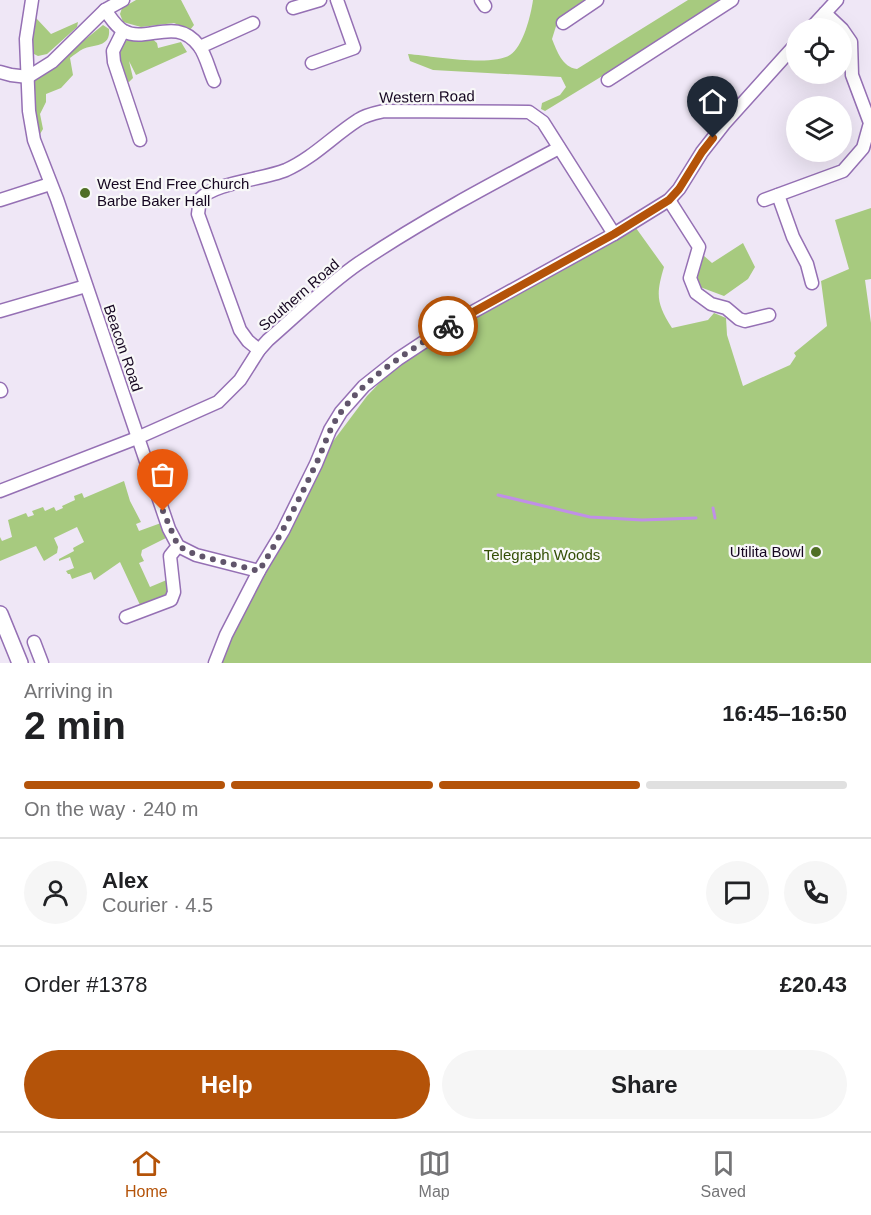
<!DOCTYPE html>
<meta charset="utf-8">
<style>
:root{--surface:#fff;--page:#f6f6f6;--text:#202124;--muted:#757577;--line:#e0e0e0;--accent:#b45309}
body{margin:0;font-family:Helvetica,sans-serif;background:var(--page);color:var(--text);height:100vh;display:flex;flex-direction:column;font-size:22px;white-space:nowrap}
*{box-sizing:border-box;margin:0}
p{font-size:20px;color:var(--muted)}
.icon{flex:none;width:33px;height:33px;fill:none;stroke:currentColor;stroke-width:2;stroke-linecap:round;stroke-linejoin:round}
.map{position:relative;height:663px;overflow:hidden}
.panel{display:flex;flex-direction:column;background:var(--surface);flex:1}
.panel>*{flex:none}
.controls{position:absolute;left:786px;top:18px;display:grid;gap:12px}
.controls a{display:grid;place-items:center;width:66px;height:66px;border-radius:50%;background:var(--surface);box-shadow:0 6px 24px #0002;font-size:30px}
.pin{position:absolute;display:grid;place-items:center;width:51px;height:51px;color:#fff;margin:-62px -26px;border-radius:50% 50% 50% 0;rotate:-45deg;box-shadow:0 0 6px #0007}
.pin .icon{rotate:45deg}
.courier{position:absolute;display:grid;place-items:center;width:60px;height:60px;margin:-30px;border:4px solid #b45309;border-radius:50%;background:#fff;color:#222;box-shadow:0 2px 8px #0007}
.headline em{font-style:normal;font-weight:700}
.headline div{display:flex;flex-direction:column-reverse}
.headline{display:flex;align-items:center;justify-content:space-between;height:102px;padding:0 24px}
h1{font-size:39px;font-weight:700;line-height:45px}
.bar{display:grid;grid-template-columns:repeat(4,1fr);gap:9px 6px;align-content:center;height:72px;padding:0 24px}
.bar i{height:8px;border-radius:4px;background:var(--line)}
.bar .active{background:var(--accent)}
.bar p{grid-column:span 4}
.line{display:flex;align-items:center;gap:15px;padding:0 24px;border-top:2px solid var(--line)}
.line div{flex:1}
.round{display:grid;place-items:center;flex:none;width:63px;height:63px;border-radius:32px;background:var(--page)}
.cta{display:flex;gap:12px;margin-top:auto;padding:12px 24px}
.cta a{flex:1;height:69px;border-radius:36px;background:var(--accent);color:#fff;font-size:24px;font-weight:700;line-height:69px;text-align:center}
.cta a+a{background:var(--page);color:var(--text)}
.tabs{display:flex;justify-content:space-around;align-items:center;height:84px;border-top:2px solid var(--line);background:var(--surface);font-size:16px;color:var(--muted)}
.tabs a{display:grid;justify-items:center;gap:3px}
.tabs .active{color:var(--accent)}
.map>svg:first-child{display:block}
</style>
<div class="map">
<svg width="871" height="663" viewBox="0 0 871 663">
<rect width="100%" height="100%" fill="#efe7f6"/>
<g fill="#a7ca7f">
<path d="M136,0H181L194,25L190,30L174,23L141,27L123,22L120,14L122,8Z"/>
<path d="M533,0H597L563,23H557L552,39C557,51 562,67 577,69L688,0H727L545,111L541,109L542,103L560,95L566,87L561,77L433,70L410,61L408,54C432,56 491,67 510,55C523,47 531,15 533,0Z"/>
<path d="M33,17L36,18L51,34L78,22L77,27L47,54L38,56L34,54L31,43Z"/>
<path d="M103,25L109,29C111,48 93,44 83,49C79,51 74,55 70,58L73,75L61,88L46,94V102L40,114L43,129L40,134L36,133L31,79L55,64Z"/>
<path d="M151,38L157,43L158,48L181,42L187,52L136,75L129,61L133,78L129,82L124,81L117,50L128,39Z"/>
<path d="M871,208V279L865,280L871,323V663H222L232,631L285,537L328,448L367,396L391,371L472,318L636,228L664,267C656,294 656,303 672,328L708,320L714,313L726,318L727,335L743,386L790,365L796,356L794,353L827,326L821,281L849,269L835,220Z"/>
<path d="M743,243L755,267L748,279L724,296L700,287L695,278L703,255L712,263Z"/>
<path d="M124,481L130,501L141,522L136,524L139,531L161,523L166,538L142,550L141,555L144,561L139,563L150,587L169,579L168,595L140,605L120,562L94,580L91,572L72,579L70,574H68L66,571L74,568L70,557L59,561V559L74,551L73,548L84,542L77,527L54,538L58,547L57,553L44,561L36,546L0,561V537L2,541L12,537L8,520L26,513L28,517L34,515L32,511L43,507L45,511L54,507L56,511L63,508L62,506L75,500L74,496L82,493L84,498Z"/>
</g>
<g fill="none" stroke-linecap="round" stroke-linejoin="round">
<g stroke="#c08fe7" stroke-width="3">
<path d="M498,495L590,517L642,520L696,518"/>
<path d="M713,508L715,518"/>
</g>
<g stroke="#9570b4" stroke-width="15">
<g id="minor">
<path d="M32,0L26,39L29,111L34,140L57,199L169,529L178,546L196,555L259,571"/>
<path d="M481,0L485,6"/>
<path d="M293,8L320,0"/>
<path d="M105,10C111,18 116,27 124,31C146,44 176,15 199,46C206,55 209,70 214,81"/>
<path d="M563,23L597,0"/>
<path d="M811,28L837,0"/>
<path d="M123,31L113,51L114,62L140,140"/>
<path d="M200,47L253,23"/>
<path d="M312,63L354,48L337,0"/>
<path d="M0,72L11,75L28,77L52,62L105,10L123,0"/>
<path d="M608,80L732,0"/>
<path d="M778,195L793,237L807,264L812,283"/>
<path d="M0,200L50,184"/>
<path d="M669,200L699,247L690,278L696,293L711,304L726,308L739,319L745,321L769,315"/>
<path d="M764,200L843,171L863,148L870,123L852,75L851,42L842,29L825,13"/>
<path d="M0,311L86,286"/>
<path d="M259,350L248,341L240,330L198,214L200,199C216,182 262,180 286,170C313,158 333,136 358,120C365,115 375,113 384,111L529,112L543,122L614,234"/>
<path d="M0,389L1,391"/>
<path d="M0,491L137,438L218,402L240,380L259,350L268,340C298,314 327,285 359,263C423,220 491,184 559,148"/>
<path d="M126,617L171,600L174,592L170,556L178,546"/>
<path d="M34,642L42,663"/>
<path d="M215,663L226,635L259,571L283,531L316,464L330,430L341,412L364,386L398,359L451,324L614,234L669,200L679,189L702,152L724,124L796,44"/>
</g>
</g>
<g stroke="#9570b4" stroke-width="18">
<path id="major" d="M0,614L20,663"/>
</g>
<use href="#minor" stroke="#fff" stroke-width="12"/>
<use href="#major" stroke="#fff" stroke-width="15"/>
</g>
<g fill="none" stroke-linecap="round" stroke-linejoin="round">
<path stroke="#61556b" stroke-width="6" stroke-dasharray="0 10.8" d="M163,511L178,546L196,555L259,571C280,537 298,502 315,466C324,448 329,428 341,412C368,375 410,351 448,326"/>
<path stroke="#b45309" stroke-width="8" d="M448,326L614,234L669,200L679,189L702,152L713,138"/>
</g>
<g fill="#506f25" stroke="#f8f8f8" stroke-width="2">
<circle cx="85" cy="193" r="6"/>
<circle cx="816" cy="552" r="6"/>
</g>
<g text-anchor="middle" stroke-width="4.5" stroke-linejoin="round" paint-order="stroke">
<g font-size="15" fill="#150620" stroke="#f8f8f8">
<text transform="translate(427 97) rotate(-1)" y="5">Western Road</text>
<text transform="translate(299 295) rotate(-41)" y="5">Southern Road</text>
<text transform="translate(123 348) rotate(71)" y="5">Beacon Road</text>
</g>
<g font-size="15" fill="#150620" stroke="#f8f8f8" text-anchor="start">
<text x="97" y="189">West End Free Church<tspan x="97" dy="17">Barbe Baker Hall</tspan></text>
<text x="804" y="557" text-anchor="end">Utilita Bowl</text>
</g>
<g font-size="15" fill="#334e06" stroke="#f8f8f8">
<text x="542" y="560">Telegraph Woods</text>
</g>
</g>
</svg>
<div class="controls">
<a><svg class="icon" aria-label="locate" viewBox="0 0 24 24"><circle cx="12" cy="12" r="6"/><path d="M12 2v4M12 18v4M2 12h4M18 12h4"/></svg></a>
<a><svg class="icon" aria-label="layers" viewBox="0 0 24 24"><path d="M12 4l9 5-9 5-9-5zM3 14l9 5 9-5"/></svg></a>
</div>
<div class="pin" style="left:163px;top:511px;background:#ea580c"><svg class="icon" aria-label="bag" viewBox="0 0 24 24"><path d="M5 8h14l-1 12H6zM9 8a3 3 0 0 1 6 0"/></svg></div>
<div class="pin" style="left:713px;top:138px;background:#1f2937"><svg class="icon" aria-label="home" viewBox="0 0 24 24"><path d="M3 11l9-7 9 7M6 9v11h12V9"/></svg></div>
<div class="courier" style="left:448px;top:326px"><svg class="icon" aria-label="bike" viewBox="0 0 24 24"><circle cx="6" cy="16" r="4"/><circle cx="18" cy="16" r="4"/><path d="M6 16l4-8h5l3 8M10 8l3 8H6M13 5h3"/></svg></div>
</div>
<section class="panel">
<div class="headline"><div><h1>2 min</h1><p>Arriving in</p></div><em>16:45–16:50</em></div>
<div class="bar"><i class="active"></i><i class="active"></i><i class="active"></i><i></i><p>On the way · 240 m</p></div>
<div class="line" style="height:108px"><a class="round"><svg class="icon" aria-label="person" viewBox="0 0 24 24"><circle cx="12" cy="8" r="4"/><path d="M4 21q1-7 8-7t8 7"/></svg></a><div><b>Alex</b><p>Courier · 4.5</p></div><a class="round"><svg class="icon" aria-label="chat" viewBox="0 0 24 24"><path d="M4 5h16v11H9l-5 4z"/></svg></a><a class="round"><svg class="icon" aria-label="phone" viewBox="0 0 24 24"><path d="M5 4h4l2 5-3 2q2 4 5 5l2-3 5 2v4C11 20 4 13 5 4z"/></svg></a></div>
<div class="line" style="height:78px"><div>Order #1378</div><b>£20.43</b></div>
<div class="cta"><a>Help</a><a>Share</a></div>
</section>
<nav class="tabs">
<a class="active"><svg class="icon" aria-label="home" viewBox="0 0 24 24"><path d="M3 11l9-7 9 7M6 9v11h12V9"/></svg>Home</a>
<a><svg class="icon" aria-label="map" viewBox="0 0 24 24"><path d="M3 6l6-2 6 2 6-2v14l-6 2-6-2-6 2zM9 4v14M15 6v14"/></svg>Map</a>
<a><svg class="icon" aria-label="saved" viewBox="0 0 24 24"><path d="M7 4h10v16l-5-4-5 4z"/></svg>Saved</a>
</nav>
